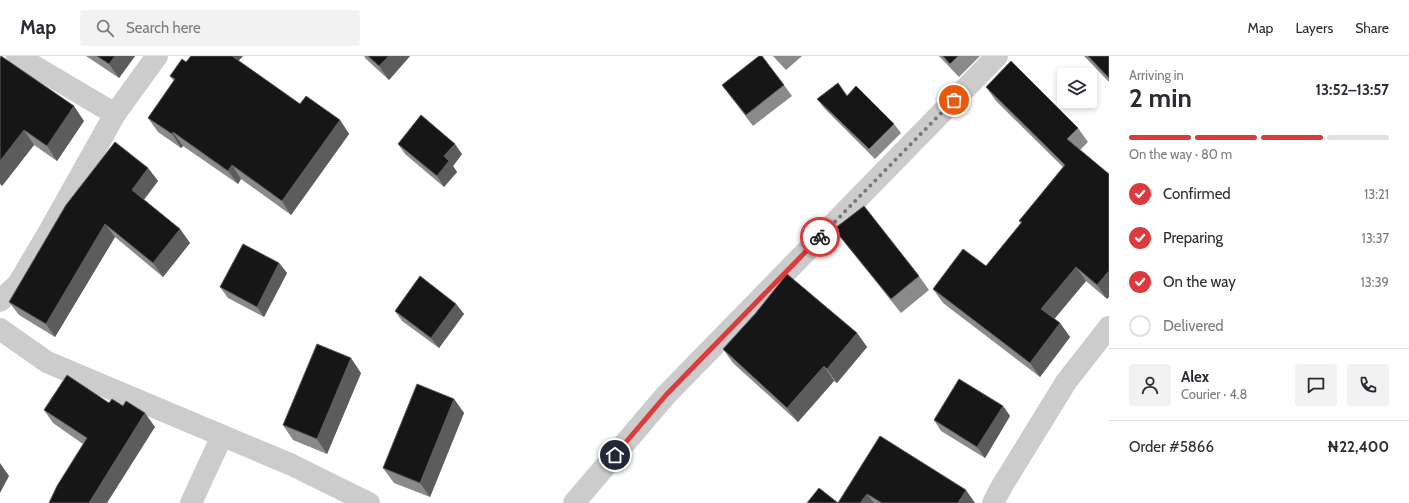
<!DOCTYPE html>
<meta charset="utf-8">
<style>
:root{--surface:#fff;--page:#f2f2f3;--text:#2b2b33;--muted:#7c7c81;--line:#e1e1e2;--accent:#dd3a3e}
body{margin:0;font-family:Cabin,sans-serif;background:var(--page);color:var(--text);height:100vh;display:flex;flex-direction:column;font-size:15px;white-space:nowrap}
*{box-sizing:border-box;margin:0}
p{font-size:13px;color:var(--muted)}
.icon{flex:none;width:22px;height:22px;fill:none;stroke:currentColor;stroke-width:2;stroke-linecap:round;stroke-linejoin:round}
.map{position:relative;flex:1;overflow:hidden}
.details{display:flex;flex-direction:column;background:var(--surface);width:300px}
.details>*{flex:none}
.tools{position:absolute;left:1057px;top:12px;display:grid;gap:8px}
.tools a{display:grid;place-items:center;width:40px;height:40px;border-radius:4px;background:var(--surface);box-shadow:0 2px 6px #0003;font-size:20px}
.pin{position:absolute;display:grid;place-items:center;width:34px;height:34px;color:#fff;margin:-17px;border:2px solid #fff;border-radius:50%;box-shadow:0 1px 4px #0007}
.courier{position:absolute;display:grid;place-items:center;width:40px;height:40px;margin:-20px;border:3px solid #dd3a3e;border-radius:50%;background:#fff;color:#222;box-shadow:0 1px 5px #0007}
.overview em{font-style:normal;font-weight:700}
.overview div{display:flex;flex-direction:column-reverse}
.overview{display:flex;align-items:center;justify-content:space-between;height:68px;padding:0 20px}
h1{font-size:26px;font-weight:700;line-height:30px}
.bar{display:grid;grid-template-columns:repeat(4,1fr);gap:6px 4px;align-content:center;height:48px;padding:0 20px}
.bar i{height:5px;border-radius:3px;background:var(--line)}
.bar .selected{background:var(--accent)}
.bar p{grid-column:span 4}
.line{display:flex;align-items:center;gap:10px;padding:0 20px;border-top:1px solid var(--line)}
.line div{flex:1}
.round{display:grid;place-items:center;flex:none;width:42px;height:42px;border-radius:4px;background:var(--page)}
ol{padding:0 20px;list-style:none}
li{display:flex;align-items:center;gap:12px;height:44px}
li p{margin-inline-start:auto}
li .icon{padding:4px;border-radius:50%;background:var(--accent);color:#fff;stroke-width:4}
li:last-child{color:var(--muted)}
li i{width:22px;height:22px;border:2px solid var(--line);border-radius:50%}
header{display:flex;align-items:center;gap:24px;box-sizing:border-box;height:56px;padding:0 20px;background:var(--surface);border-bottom:1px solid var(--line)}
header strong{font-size:19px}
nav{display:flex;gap:22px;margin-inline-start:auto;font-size:14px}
.search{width:280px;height:36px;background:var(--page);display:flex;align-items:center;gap:10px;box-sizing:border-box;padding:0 14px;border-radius:4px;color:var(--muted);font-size:15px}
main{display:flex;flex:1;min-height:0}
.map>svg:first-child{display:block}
</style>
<header>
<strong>Map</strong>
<div class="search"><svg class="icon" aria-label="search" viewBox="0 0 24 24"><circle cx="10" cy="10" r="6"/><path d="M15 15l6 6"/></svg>Search here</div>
<nav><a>Map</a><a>Layers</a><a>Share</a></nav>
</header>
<main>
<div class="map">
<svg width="1109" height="447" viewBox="0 0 1109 447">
<rect width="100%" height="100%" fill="#fff"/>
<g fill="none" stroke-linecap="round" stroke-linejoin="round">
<g stroke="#ccc" stroke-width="22">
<path d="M17,0L115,58"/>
<path d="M0,245L18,228L50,174L115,58L157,0"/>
<path d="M0,273L47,306L292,409L369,447"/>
<path d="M191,447L222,380"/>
<path d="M574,447L666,339L997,0"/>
<path d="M993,447L1002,430L1066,326L1109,271"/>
</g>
</g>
<g fill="#8a8a8a">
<path d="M86,0H135L119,22Z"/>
<path d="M364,0H410L389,24L366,3Z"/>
<path d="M773,0H802L786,14Z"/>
<path d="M939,0H980L959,21Z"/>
<path d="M1084,0H1109V26Z"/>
<path d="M0,2L84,65L57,105L34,89L2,130L0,128Z"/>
<path d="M239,5L300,48L340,64L349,78L291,159L241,123L238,128L183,90L181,92L158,76L148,62L174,25L170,20L186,6Z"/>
<path d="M722,29H784L792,40L753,70Z"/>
<path d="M986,31L1078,72L1088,86L1080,94L1107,243L1086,225L1054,263L1060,267L1070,281L1040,321L943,247L933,233L986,210L1021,167L1019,165L1063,111L996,45Z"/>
<path d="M847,40L894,68L901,77L875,103L824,52L817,43Z"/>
<path d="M398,88L462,98L453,110L457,116L444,131L405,98Z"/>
<path d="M148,112L158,125L144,144L180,173L190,187L163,221L115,181L55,281L19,259L9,246Z"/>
<path d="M834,173L919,220L929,234L901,257L845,187Z"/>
<path d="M279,207L287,217L264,261L228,242L220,231Z"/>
<path d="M456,248L464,258L439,292L402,265L395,255Z"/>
<path d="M857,277L867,291L837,327L834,325L798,366L733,307L723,293Z"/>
<path d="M361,317L327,398L293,384L283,369Z"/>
<path d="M454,343L464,357L430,441L394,427L383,412Z"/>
<path d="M109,347L155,371L83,388L53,367L44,354Z"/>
<path d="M1003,350L1010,360L985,402L941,375L934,364Z"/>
<path d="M880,380L975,447H838Z"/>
</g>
<g fill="#5c5c5c">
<path d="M115,0H135L119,22L109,8Z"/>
<path d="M228,0H243L235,9Z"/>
<path d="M389,0H410L389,24L379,10Z"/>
<path d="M74,50L84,65L57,105L47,90Z"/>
<path d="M340,64L349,78L291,159L282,145Z"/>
<path d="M24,74L34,89L2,130L0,127V105Z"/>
<path d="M173,76L183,90L181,92L172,78Z"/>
<path d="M455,88L462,98L453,110L457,116L444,131L437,120L444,100Z"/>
<path d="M232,109L241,123L238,128L228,115Z"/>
<path d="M148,112L158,125L141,147L132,134Z"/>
<path d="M105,168L115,181L55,281L46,268Z"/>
<path d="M180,173L190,187L163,221L153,207Z"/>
<path d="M279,207L287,217L264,261L257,251Z"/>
<path d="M1076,211L1086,225L1051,267L1041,253Z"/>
<path d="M1109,215V241L1107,243L1097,229Z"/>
<path d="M456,248L464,258L439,292L431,282Z"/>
<path d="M1060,267L1070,281L1040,321L1030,307Z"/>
<path d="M857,277L867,291L837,327L827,313Z"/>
<path d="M351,302L361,317L327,398L317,383Z"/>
<path d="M824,310L834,325L798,366L787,352Z"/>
<path d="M454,343L464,357L430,441L420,427Z"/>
<path d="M1003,350L1010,360L985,402L977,391Z"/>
<path d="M145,357L155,371L107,447H89Z"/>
<path d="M0,407L9,420L0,437Z"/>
<path d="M966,434L975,447H958Z"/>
<path d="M867,438L874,447H860Z"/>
</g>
<g fill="#161616" stroke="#5c5c5c">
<path d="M1,0L74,50L47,90L24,74L0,105V2Z"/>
<path d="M97,0H115L109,8Z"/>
<path d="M191,0H232L300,48L306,40L340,64L282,145L232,109L228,115L173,76L172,78L148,62L175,23L170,20L182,3L186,6Z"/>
<path d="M368,0H389L379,10Z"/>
<path d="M759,0H762L784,29L746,59L722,29Z"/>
<path d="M943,0H958L950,8Z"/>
<path d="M1088,0H1109V22Z"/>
<path d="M1011,5L1078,72L1067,83L1109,118V215L1097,229L1076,211L1041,253L1060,267L1030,307L933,233L963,193L986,210L1022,166L1019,165L1065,109L986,31Z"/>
<path d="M838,27L847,40L856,30L894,68L869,93L817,43Z"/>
<path d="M421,59L455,88L444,100L449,105L437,120L398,88Z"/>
<path d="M115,86L148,112L132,134L180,173L153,207L105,168L46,268L9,246L66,149Z"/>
<path d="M864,150L919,220L891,243L834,173Z"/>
<path d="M243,188L279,207L257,251L220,231Z"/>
<path d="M787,218L857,277L827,313L824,310L787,352L723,293L755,258Z"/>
<path d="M420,220L456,248L431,282L395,255Z"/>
<path d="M317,288L351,302L317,383L283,369Z"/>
<path d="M67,319L109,347L112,343L123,350L126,345L145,357L89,447H49L57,430L87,382L44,354Z"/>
<path d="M959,323L1003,350L977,391L934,364Z"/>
<path d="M417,328L454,343L420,427L383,412Z"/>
<path d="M880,380L966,434L958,447H882L867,438L860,447H838Z"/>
<path d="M819,432L838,447H807Z"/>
</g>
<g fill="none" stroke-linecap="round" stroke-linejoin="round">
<path stroke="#787878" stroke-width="4" stroke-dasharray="0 7.2" d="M820,181L954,44"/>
<path stroke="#dd3a3e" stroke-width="5" d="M615,399L666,339L820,181"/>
</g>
</svg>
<div class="tools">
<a><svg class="icon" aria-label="layers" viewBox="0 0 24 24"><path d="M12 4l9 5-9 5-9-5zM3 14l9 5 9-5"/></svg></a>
</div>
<div class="pin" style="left:954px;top:44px;background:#ea580c"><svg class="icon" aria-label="bag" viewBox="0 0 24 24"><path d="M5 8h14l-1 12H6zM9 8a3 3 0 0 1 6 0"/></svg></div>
<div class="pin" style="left:615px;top:399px;background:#1f2937"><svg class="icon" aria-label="home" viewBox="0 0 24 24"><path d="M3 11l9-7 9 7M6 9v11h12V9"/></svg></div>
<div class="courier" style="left:820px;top:181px"><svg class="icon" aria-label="bike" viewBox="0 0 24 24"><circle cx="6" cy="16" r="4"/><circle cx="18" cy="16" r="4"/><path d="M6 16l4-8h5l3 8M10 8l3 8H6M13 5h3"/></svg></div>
</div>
<section class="details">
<div class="overview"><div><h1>2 min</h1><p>Arriving in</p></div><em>13:52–13:57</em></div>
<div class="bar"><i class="selected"></i><i class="selected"></i><i class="selected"></i><i></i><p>On the way · 80 m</p></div>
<ol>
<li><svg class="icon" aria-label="check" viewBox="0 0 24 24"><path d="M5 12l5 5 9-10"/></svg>Confirmed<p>13:21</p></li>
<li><svg class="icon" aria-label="check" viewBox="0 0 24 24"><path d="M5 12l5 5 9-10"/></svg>Preparing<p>13:37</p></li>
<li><svg class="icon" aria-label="check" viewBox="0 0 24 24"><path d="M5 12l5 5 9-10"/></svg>On the way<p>13:39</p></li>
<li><i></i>Delivered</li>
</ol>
<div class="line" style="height:72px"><a class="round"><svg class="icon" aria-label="person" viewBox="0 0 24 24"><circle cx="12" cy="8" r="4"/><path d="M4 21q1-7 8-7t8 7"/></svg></a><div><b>Alex</b><p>Courier · 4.8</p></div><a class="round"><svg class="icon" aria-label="chat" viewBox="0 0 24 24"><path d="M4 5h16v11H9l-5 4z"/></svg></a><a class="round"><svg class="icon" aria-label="phone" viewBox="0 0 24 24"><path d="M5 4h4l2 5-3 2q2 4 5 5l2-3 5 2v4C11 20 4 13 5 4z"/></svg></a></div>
<div class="line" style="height:52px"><div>Order #5866</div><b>₦22,400</b></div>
</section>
</main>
